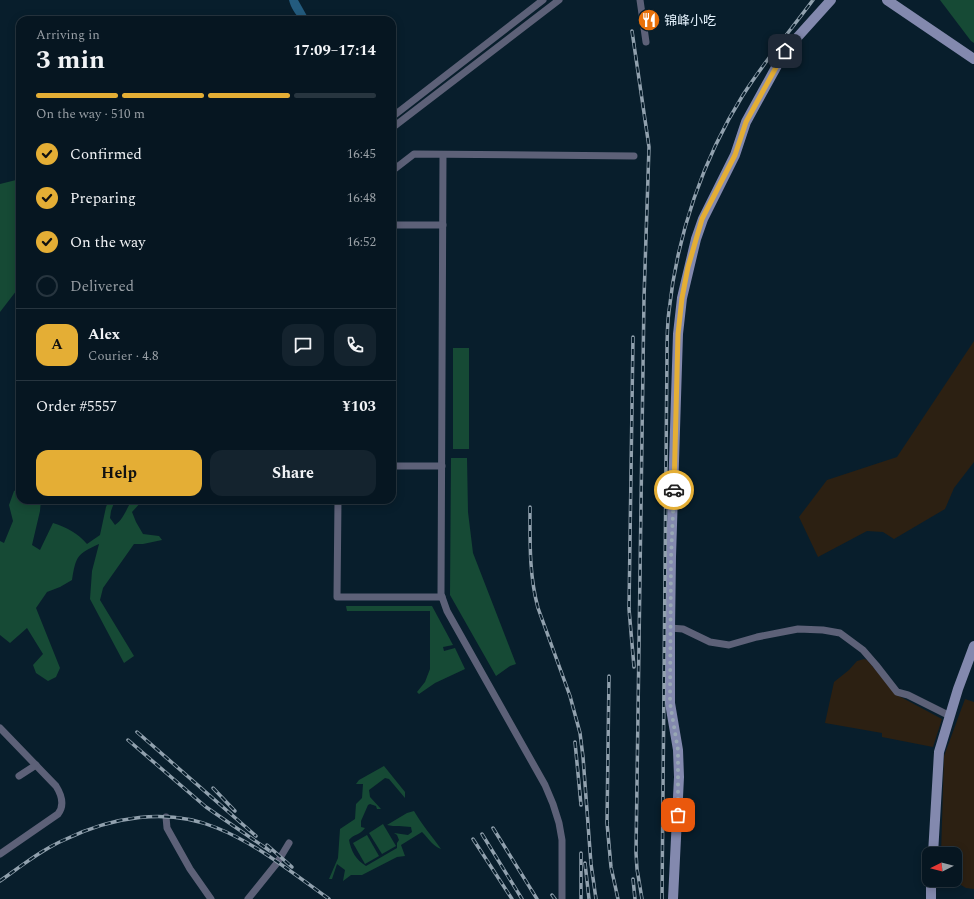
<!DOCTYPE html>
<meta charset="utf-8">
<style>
:root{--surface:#061621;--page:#14232e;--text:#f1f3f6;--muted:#989fa5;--line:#27353f;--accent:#e4ae35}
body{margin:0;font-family:Spectral,"Noto Sans SC",serif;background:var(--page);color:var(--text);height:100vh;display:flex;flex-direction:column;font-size:15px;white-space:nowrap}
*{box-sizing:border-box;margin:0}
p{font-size:13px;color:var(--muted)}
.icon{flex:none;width:22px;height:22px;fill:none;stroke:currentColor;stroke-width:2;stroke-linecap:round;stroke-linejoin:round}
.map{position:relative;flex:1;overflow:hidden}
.panel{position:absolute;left:16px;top:16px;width:380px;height:488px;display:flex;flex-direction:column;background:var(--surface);border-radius:12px;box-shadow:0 2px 10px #0003,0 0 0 1px var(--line)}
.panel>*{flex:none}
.needle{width:26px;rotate:264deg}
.tools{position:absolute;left:922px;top:847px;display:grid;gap:8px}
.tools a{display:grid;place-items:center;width:40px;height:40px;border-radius:8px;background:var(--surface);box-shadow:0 2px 10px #0003,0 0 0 1px var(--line);font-size:20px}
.pin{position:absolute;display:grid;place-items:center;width:34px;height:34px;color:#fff;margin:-17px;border-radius:8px;box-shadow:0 2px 6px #0006}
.courier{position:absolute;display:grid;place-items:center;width:40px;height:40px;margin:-20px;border:3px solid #e4ae35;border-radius:50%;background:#fff;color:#222;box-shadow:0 1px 5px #0007}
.summary em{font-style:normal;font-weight:700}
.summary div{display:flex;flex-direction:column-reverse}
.summary{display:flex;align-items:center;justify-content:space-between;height:68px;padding:0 20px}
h1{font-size:26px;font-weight:700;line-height:30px}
.bar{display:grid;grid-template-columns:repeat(4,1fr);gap:6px 4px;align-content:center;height:48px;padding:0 20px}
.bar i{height:5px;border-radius:3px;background:var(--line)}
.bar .active{background:var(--accent)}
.bar p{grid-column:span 4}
.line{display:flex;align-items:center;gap:10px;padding:0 20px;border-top:1px solid var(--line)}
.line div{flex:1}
.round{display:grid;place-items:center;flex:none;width:42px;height:42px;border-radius:12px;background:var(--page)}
ol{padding:0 20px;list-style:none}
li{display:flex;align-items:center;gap:12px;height:44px}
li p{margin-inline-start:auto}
li .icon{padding:4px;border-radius:50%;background:var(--accent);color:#111;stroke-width:4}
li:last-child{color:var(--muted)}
li i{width:22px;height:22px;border:2px solid var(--line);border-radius:50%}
.primary-button{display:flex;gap:8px;margin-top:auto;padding:8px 20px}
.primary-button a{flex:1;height:46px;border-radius:12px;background:var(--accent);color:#111;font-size:16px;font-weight:700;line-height:46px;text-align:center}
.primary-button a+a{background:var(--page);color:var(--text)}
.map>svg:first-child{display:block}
</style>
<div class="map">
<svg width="974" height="899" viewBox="0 0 974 899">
<rect width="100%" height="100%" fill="#081e2c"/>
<g fill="#2c2012">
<path d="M974,341V462L954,488L945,509L894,539L883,532L867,531L818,557L799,517L827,480L897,457Z"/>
<path d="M864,659L867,660L897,695L942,719L933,747L882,737V733L825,723L834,682L849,670L857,661Z"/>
<path d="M965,699L974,702V889L966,888L953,880H955V854H941L944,756Z"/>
</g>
<g fill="#164a35">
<path d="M940,0H974V43L971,41Z"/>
<path d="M20,179V286L0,312V184Z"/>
<rect x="453" y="348" width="16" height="101"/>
<path d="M451,458H467L468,512L473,553L516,664L510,666L496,676L450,595Z"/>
<path d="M20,488V500H41L40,511L32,545L40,550L53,523C68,528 76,532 87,544L100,535L106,507L109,500H115L111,511L110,518L115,525C124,519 126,509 132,500H143L132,512L136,522L143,534L159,536L162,540L143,544H134L103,588L100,600L134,656L124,663L90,599L92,571L99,544C77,554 76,556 72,580L60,587L47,592L36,608L60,668L56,677L48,681L36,673L33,665L43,654L27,628L10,643L0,635V541L4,543L13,521L9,505L14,491Z"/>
<path d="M346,606H432L453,645L443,647L444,651L455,648L465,669L435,683L419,694L417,692L425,682L430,669V611H347Z"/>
<path d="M384,766L405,792V798L389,779L385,778L369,790L370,797L381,809H377L376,806L370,804L368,805L361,821V827L365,828C359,836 355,833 349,840C351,851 356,860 366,866L397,848V843L399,840L397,835L394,833L408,835L412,832L411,827C403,826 395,827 387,825L407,813L414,811C422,825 432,836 441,849C433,846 428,838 422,832L401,845L405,856L397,857L362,875H351L343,881L345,870L337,864L332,879H329L338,858L340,829L355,819L356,804L362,798L363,784H356L359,780Z"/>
<path d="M383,824L396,846L382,854L369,833Z"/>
<path d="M367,835L379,856L365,864L353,843Z"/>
</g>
<path fill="#235b7e" d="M289,0H298L307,16L312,20H301C295,14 291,8 289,0Z"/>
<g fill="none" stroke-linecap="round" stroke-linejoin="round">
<g stroke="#5d6178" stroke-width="7">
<path d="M640,0L646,42"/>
<path d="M392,117L543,0"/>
<path d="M392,128L559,0"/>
<path d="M443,155L441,594L447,611L545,785L553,804L559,823L562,840V899"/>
<path d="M392,171L414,154L634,156"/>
<path d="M392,225H443"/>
<path d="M392,466H442"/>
<path d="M338,500L337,597H442"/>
<path d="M670,628L683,629L710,642L729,645L757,637L798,629L823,630L840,633L863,650L876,665L897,692L908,695L950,716"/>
<path d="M0,728L56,786C61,794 65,805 58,814L0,854"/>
<path d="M19,776L36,765"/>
<path d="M166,817L167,828L190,869L211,899"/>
<path d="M248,899L277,863L289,843"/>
</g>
<g stroke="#8389ae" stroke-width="10">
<path d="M887,0L974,59"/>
<path d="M933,854L939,752L958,689L974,646"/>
<path d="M673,899L679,777L678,750L670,703V628L671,557L678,334L682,298L696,239L703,219L735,155L746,122L785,51L831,0"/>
<path d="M931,899V880"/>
</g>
<g stroke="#91a1ae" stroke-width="3.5">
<g id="rail">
<path d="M632,31L649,147L644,298L636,853L637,869L642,899"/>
<path d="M633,337L629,609L634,667"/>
<path d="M530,507C530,541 529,575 538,608L570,696L580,733L583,757L591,864L596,899"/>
<path d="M609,676L607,823L611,867L618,899"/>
<path d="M137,732L256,836"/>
<path d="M128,740L206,807L270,851"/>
<path d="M575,742L581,805"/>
<path d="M213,788L235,811"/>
<path d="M493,828L537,899"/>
<path d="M482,834L522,899"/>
<path d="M473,839L512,899"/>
<path d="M267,845L292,867"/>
<path d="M581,853V899"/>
<path d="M585,863L589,899"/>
<path d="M633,879L635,899"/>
<path d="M0,881C20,867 41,850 64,840C111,817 167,807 217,828C257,844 294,874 329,899"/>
<path d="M552,895L555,899"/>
<path d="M662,899L667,356C667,341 667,326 669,311C677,235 703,159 743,95C764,62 790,31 813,0"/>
</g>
</g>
<use href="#rail" stroke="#081e2c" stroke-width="2" stroke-dasharray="6" stroke-linecap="butt"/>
</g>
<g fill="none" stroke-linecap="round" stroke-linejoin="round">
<path stroke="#98a8b4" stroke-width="4" stroke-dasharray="0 7.2" d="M674,490L671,558L670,703L678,750V815"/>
<path stroke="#e4ae35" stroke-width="5" d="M674,490L678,334L682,298L688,267L702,219L735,155L746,122L785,51"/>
</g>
<defs>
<g id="restaurant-disc" transform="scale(1.15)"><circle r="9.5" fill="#e8710a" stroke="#081e2c"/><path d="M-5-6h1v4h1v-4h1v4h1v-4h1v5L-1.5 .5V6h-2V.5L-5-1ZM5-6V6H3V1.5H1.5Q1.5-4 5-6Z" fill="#fff"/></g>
</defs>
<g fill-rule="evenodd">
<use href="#restaurant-disc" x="649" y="20"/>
</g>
<g text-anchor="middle" stroke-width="3.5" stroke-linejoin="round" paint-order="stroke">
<g font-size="13" fill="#e5f2fd" stroke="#081e2c" text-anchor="start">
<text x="664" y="25">锦峰小吃</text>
</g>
</g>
</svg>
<div class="tools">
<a><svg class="needle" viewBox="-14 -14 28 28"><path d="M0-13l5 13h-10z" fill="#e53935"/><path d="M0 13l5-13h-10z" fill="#989fa5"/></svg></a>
</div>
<div class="pin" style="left:678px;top:815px;background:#ea580c"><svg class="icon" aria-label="bag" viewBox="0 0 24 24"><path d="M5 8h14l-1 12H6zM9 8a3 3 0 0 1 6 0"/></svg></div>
<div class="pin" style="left:785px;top:51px;background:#1f2937"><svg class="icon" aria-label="home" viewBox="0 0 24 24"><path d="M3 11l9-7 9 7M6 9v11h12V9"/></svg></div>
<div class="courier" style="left:674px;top:490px"><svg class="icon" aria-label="car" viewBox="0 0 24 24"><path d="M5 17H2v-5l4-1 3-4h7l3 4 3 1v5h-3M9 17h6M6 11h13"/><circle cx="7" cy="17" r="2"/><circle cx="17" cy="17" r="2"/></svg></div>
<section class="panel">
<div class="summary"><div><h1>3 min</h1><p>Arriving in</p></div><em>17:09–17:14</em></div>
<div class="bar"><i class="active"></i><i class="active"></i><i class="active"></i><i></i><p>On the way · 510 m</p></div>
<ol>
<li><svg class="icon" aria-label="check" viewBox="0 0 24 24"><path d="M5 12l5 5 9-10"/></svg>Confirmed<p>16:45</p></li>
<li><svg class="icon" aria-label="check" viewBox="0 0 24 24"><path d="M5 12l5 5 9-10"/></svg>Preparing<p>16:48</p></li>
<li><svg class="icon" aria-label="check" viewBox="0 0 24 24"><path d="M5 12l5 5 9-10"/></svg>On the way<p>16:52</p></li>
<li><i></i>Delivered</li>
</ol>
<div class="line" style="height:72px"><b class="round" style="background:var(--accent);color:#111">A</b><div><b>Alex</b><p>Courier · 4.8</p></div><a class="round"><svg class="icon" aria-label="chat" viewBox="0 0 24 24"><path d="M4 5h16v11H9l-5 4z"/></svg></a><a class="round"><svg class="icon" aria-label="phone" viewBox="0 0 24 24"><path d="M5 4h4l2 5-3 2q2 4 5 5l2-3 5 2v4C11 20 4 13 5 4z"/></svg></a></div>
<div class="line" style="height:52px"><div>Order #5557</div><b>¥103</b></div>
<div class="primary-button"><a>Help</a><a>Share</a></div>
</section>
</div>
